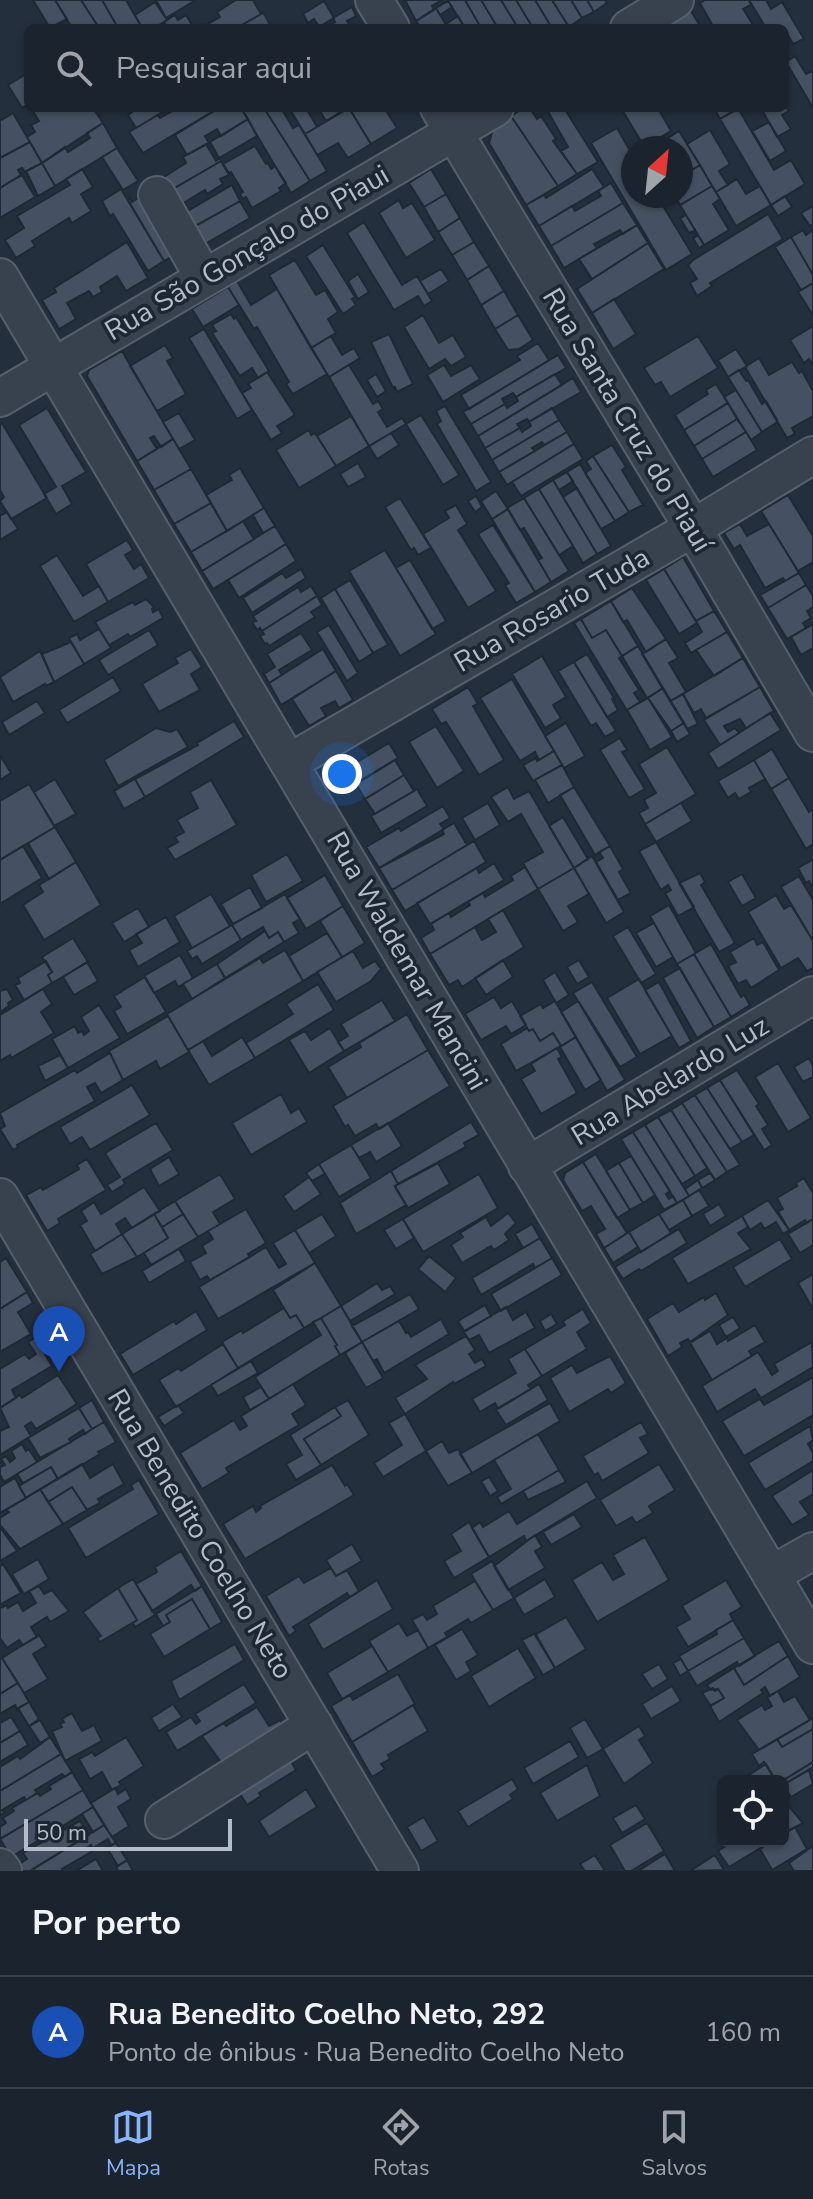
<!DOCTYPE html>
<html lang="pt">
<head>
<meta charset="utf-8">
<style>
	body { margin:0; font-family:"Nunito Sans",sans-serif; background:#242b36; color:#f1f3f6 }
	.controls { position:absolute; right:24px; bottom:24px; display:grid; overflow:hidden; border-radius:12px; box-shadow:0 2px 6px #0004 }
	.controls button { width:72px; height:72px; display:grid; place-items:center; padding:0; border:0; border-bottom:2px solid #39404a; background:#1b232e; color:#f1f3f6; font:40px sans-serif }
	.compass { position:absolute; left:621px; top:136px; width:72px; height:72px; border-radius:50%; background:#1b232e; box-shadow:0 2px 6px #0004; rotate:27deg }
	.scale { position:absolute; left:24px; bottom:20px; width:208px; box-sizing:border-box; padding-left:8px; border:4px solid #b4bcc9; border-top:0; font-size:22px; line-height:28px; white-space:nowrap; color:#b4bcc9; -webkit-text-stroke:6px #1d2633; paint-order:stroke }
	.you { position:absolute; left:342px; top:774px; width:28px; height:28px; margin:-20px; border:6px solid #fff; border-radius:50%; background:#1a73e8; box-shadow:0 0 0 12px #1a73e833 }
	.badge { display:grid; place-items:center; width:52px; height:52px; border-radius:50%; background:#8ab4f8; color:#fff; font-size:26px; font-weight:700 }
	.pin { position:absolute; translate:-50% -66px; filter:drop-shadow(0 2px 4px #0008) }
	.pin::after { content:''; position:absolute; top:42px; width:28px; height:24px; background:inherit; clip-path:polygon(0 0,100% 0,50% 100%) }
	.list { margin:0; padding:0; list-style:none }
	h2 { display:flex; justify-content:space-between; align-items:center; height:104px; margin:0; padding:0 32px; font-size:34px }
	h2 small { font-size:26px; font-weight:400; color:#a0a4aa }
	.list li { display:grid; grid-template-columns:52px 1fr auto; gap:24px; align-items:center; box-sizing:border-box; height:112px; padding:0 32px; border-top:2px solid #39404a }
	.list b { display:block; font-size:30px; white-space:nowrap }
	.list p { margin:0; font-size:26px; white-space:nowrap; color:#a0a4aa }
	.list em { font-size:26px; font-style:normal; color:#a0a4aa }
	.icon { flex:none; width:44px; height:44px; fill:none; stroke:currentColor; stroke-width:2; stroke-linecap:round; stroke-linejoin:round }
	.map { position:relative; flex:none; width:813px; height:1871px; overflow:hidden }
	.search { position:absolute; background:#1b232e; box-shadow:0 2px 6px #0004; left:24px; right:24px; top:24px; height:88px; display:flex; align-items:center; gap:20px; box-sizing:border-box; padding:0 28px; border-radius:12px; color:#a0a4aa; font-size:30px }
	.sheet { height:216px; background:#1b232e }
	nav { display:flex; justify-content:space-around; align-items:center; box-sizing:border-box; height:112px; border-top:2px solid #39404a; background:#1b232e; font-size:22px; color:#a0a4aa }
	nav a { display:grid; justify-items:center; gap:4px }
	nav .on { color:#8ab4f8 }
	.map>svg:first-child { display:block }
</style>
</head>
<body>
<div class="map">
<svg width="813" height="1871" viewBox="0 0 813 1871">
	<rect width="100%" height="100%" fill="#242f3e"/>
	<path fill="#455162" stroke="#1f2835" stroke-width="2" d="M33 0H55L67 19 50 28Z
		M55 0H81L99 28H72Z
		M81 0H102L118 28H99Z
		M102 0H126L142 28H118Z
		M156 0H196L166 18Z
		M236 0H253L261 14 237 28H201L220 17 217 12Z
		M405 0H442L432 6 434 10 416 21Z
		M450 0H465L481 28H465L448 1Z
		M465 0H481L498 28H481Z
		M481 0H501L518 28H498Z
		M501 0H516L533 28H518Z
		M516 0H535L552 28H533Z
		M535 0H552L569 27 552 28Z
		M552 0H571L582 18 569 27Z
		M571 0H587L594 12 582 18Z
		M587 0H605L607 3 594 12Z
		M705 0H749L751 5 743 9 755 28H714L700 3Z
		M749 0H766L771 9 782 2 804 39 793 44 789 37 785 39V28H766Z
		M324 1 334 18 319 27 314 19 308 23 303 14Z
		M448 1 452 7 440 15 436 8Z
		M155 2 167 20 154 28H142L135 15Z
		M352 7 356 16 347 21 351 28H326L335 22 333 18Z
		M436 8 448 28H421L416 21Z
		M690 9 700 26 666 28 664 25Z
		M263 12 272 28H237L261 14Z
		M175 15 178 20 186 15 194 28H168L164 22Z
		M458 16 465 28H448L446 24Z
		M795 56 806 74 812 71 813 73V108L786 62Z
		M28 73V104L22 108 8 85Z
		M785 105 789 111 782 115 791 129 777 137 761 108H785Z
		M31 108H93L103 123 42 163 27 137 35 132 31 125 39 121Z
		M138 108H169L136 128 128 115Z
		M178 108H214L215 110 143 153 129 132 158 115 160 118Z
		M219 108H241L248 119 221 136 217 129 205 136 209 143 187 155 175 135Z
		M241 108H264L310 181 291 193Z
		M264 108H281L293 128 299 125 327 171 310 181Z
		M289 108H306L317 127 305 134Z
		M318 108H347L326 121Z
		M349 108 371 144 348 158 338 143 317 155 305 134Z
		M349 108H393L387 112 397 128 371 144Z
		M524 108H530L537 119 541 116 556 139 553 141 577 174 558 186 511 116Z
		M546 108H564L598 162 577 174 561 151 568 147Z
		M621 108H658L671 131 659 138 661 141 651 148H645Z
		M714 108H739L720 119Z
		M738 108 774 170 791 160 805 184 771 205 720 119Z
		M13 113 30 142 0 158V121Z
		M511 116 558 186 526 205 489 143 494 126Z
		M248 119 257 136 219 158 210 142Z
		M769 122 786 151 770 161 752 131Z
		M103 123 117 148 55 186 42 163 65 147 68 152 90 138 87 133Z
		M617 128 633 156V196H657L692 254 666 270 591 143Z
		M710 130 730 164 719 171 728 185 716 192 687 144Z
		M679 131 700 165 687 173 681 164V148H661L659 144Z
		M30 142 42 163 25 172 22 168 18 170 21 175 0 188V158Z
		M206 144 216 161 219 158 221 161 171 190 164 177 186 163 183 157Z
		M255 146 266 164 268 163 271 169 275 166 286 183 279 188 281 191 252 208 246 197 243 199 240 194 243 192 231 172 229 173 223 164Z
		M117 148 138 181 123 190 102 157Z
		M221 161 229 175 220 179 223 184 207 194 205 190 180 205 171 190Z
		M42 163 55 186 38 196 26 171Z
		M700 165 712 186 680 205 675 196H681V176Z
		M82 169 93 187 81 194 91 211 72 223 69 218 32 241 35 246 16 258 5 240 24 228 17 216 70 185 66 179Z
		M431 169 446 194 424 207 409 183Z
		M592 169 604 187 539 226 526 205 544 195 546 198Z
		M22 175 35 197 0 218V188Z
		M737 179 746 194 760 186 771 205 736 226 716 192Z
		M611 183 623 203 551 246 539 226 572 206 575 211 601 196 598 191Z
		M232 185 240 201 194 227 186 212Z
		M712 186 720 199 713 204 729 230 704 245 680 205Z
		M121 189 164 261 148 271 113 214 110 216 102 201Z
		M446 194 460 218 438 232 424 207Z
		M143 195 178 253 164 261 128 200 130 198 132 202Z
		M785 196 792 207 778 216 771 205Z
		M399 200 403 208 412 203 435 240 406 258 379 213Z
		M240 201 250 218 198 248 188 230Z
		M623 203 637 225 623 234 620 230 594 244 597 248 564 268 551 246Z
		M813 206V224L810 226 801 213Z
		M768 214 783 239 710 283 712 286 697 296 690 283 697 279 688 265 693 260Z
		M686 215 704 245 699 248 693 238 697 236 694 231 689 233 680 218Z
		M460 218 474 242 452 255 438 232Z
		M364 222 402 285 417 276 432 301 424 306 418 296 394 310 347 233Z
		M637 225 648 243 592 279 579 259Z
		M803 230 806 235 813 230V275L791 237Z
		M791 237 813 275V283L801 290 775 247Z
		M127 242 148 278 126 291 117 276 100 287 102 292 93 297 89 291 67 303 76 319 59 329 42 300 56 292 54 288Z
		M474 242 489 266 467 280 452 255Z
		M648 243 664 269 592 313 577 289Z
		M323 245 355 297 352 299 356 305 343 314 306 256Z
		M295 260 316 295 325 290 338 312 328 319 336 333 311 348 269 275Z
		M489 266 504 291 481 305 467 280Z
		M441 269 449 281 428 294 420 281Z
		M358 274 369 292 358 299 348 281Z
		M237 281 251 305 277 289 327 374 293 394 286 384 289 382 257 327 254 329 228 287Z
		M813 283V315L798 292Z
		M228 287 239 305 203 327 192 309Z
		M504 291 518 315 495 329 481 305Z
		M614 299 636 334 613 349 592 313Z
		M231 314 234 319 236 317 269 371 258 378 252 368 240 376 212 333 216 331 212 325Z
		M423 315 439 343 453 335 466 357 451 366 445 359 429 369 404 327Z
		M518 315 533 340 519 349 508 350 495 329Z
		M813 326V365L809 359 804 363 790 340Z
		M204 329 252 410 237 419 189 338Z
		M389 334 413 384 397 392 395 387 393 388 371 342Z
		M331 336 342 355 354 348 360 358 329 377 311 348Z
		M698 336 718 368 670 397 661 382 655 385 644 368Z
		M538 343 549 360 469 409 461 395 520 360 517 356Z
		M165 345 173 358 167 361 186 394 157 411 130 366Z
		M736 349 747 366 728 377 718 360Z
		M122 351 173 439 161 447 154 436 150 438 157 449 137 461 87 376 89 370Z
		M558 355 566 368 516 397 513 393 502 399 505 404 471 424 463 412Z
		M759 358 769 375 792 362 799 373 802 371 813 391V416L792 428 795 434 787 438 745 367Z
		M349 365 373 404 378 401 383 409 378 412 387 427 402 418 406 424 369 446 329 377Z
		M444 365 451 376 471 365 480 379 443 402 427 375Z
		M739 370 746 381 748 380 762 404 766 401 777 420 776 423 762 432 728 377Z
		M267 372 295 415 277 426 282 433 271 440 242 393 251 388 248 384Z
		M376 374 386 391 377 397 367 380Z
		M555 374 562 385 478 436 471 424 505 404 507 408 518 401 516 397Z
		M573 378 581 392 529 422 527 419 517 424 520 428 485 448 478 436Z
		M716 384 728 403 684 430 675 415 708 394 706 390Z
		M736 390 762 432 751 440 724 397Z
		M728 403 737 419 694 446 684 430Z
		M445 406 491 482 476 491 437 424 441 421 436 411Z
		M47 408 86 472 62 486 72 504 56 514 44 494 56 487 19 425Z
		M552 408 559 420 492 460 485 448 520 428 522 432 531 426 529 422Z
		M179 413 195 440 179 449 163 422Z
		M421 415 459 475 443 485 406 424Z
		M351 416 369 446 336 466 317 436Z
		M737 419 746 432 702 459 694 446Z
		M559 420 567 432 544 445 542 442 532 448 535 451 499 472 492 460Z
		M2 423 47 498 11 519 0 501 4 497 0 490V424Z
		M309 430 311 435 315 433 336 466 299 488 276 450Z
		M567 432 574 444 507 485 499 472Z
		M746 432 757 450 713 477 702 459Z
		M391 433 399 445 377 459 369 446Z
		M173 439 191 469 154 490 137 461Z
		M574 444 583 459 521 496 512 482Z
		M612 445 626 467 622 470 643 505 629 512 593 456Z
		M593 456 629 512 615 521 585 473 591 469 586 461Z
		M358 463 366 477 348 487 340 474Z
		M580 464 615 521 601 529 567 472Z
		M240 468 264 508 227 531 206 495 232 480 229 475Z
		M191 469 211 503 174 524 154 490Z
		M567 472 573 481 559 490 553 480Z
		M553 480 597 554 583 563 539 489Z
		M577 488 611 546 597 554 563 497Z
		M539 489 573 546 559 555 524 498Z
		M496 491 508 509 492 519 481 501Z
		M788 495 813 536V562L798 571 761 511Z
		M476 496 482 507 475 512 468 501Z
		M400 498 431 548 418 555 414 548 411 550 385 507Z
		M524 498 569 571 551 582 538 560 542 558 540 555 524 528 520 530 507 508Z
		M211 503 227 531 191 552 174 524Z
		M456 505 467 524 458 530 496 591 468 608 423 534 449 518 445 511Z
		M264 508 275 526 263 533 253 515Z
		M508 509 551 582 535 592 492 519Z
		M7 512 18 529 0 540V516Z
		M243 521 254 539 202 571 191 552Z
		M740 524 747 536 769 524 799 573 785 581 783 578 765 588 740 545 734 549 724 533Z
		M493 525 535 592 516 603 505 585 509 583 478 534Z
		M275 526 286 544 213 589 202 571Z
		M127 540 133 550 125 555 134 569 141 564 149 578 108 602 86 564Z
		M286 544 296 561 239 598 228 580Z
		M385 550 436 634 400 656 349 571Z
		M57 555 83 596 99 586 108 602 74 622 40 566Z
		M683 557 714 611 696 621 664 569Z
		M410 560 446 621 432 629 396 568Z
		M301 569 306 578 252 613 243 598 282 573 286 578Z
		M664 569 697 623 679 634 646 580Z
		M799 573 806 585 768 608 760 595Z
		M350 580 388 645 373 653 335 589Z
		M806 585 813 596V607L807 611 811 618 803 623 806 628 787 639 768 608Z
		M311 586 317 596 262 631 260 628 257 630 252 622 256 621 253 616 298 587 301 592Z
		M632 588 666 639 646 652 627 620 623 622 611 601Z
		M335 589 373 653 359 662 321 598Z
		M317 596 322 605 311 612 315 617 269 646 267 643 265 644 260 636 264 634 262 631Z
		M146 599 154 607 152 609 153 612 159 609 163 618 130 637 128 634 109 645 95 622 121 608 133 602 135 605Z
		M611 601 638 646 622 656 606 630 592 638 581 619Z
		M714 611 727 632 691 653 685 643 702 632 696 621Z
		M581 619 592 638 606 630 622 656 619 658 639 690 634 693 640 702 627 710 638 729 574 623Z
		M813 624V648L801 655 791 637Z
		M329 625 358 673 347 681 317 632Z
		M99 629 111 648 84 664 69 638 77 634 80 640Z
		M149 630 158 645 108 675 99 660Z
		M727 632 743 658 714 676 696 650Z
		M301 633 312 650 279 670 282 675 269 683 264 674 275 667 267 654Z
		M666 639 678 658 669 663 686 692 670 701 642 654Z
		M71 642 84 664 54 682 42 654Z
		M638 646 663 688 647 698 622 656Z
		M191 649 202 667 191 674 200 690 159 712 142 684 178 663 175 658Z
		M323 649 336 671 281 705 269 683Z
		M40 651 54 682 46 686 45 684 13 702 0 677Z
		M587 654 614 698 612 699 618 710 607 717 574 662Z
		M542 656 566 697 553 705 561 718 545 728 512 674Z
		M743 658 760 687 706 718 701 709 694 713 683 694Z
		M574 662 616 731 605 737 596 723 591 726 558 671Z
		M336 671 353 700 339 708 335 701 321 708 326 716 309 726 292 699Z
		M113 677 121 691 67 723 59 710Z
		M512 679 554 751 539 760 535 752 520 761 480 698Z
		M468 687 478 704 473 706 504 760 479 775 446 722 441 724 432 709Z
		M760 687 774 711 746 728 740 719 724 726 728 732 735 728 739 733 720 745 704 720Z
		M663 688 684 723 671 731 648 698Z
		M683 694 698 724 687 729 670 701Z
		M648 698 672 737 650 750 627 710Z
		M37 701 45 713 9 735 2 722Z
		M770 713 781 730 718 769 708 753Z
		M234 721 244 737 145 797 135 779 198 745 197 743Z
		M566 723 585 756 564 768 545 736Z
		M684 723 690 734 677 742 671 731Z
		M436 726 464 771 437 788 409 742Z
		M156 728 170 732 177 729 188 747 118 786 104 760Z
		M620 738 627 750 622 752 645 789 629 798 600 750Z
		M389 743 398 758 353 785 344 770Z
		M667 747 696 794 645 824 639 813 648 808 644 800 656 793 639 764Z
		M772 749 789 778 771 789 754 760Z
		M554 751 562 765 533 781 523 765 536 758 537 761Z
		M0 755 11 773 0 780Z
		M395 760 404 775 365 799 356 784Z
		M754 760 765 779 749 788 751 792 739 799 735 793 728 798 718 781Z
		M562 765 574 787 548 803 535 780Z
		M404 775 414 791 375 814 365 799Z
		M789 778 809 812 813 809V844L806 849 771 789Z
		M55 779 76 814 54 826 34 792Z
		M135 779 145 797 124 809 114 791Z
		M211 780 237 825 175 860 167 848 178 842 175 837 184 832 177 820 198 808 190 792Z
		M29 784 55 827 0 860V801Z
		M508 787 514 799 529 791 574 868 538 889 523 863 543 852 521 814 508 822 491 797Z
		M574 787 610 846 595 855 560 795Z
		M417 789 427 806 381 833 371 816Z
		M488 803 500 825 475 840 462 818Z
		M681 803 692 821 656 842 645 824Z
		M443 806 450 818 440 824 444 829 379 868 366 847 399 828 401 831Z
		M563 817 588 859 574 868 549 826Z
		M454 823 467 845 392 890 379 868 444 834 442 830Z
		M55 827 76 862 49 879 28 843Z
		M474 841 486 862 405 911 392 890Z
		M656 842 694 907 678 916 665 893 671 890 668 885 661 890 639 851Z
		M23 846 42 878 0 904V860Z
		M610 846 623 869 619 872 631 893 618 900 596 862 603 858 599 852Z
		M287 854 303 881 266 902 251 875Z
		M592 856 624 912 606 923 574 868Z
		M812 860 813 861V888L809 881 806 883 798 868Z
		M76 862 101 905 44 940 23 905 43 892 39 885Z
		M494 863 504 880 430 924 417 903 477 868 479 873Z
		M525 867 538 889 430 954 421 938 434 930 431 924 449 913 451 917 470 905 468 902 483 893 485 897 513 880 511 876Z
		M574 868 589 894 568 906 578 922 563 931 538 889Z
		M700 873 705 882 701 885 735 943 719 952 679 883Z
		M742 874 756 898 742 906 728 882Z
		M325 875 343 906 306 929 287 898Z
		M799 876 813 900V941L781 887Z
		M250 887 262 908 233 924 221 904Z
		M211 894 230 926 192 948 174 916Z
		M285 894 300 919 293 923 299 933 284 942 278 932 269 938 263 927 241 940 232 925Z
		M776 895 784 909 791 905 813 941V968L807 971 798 958 781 968 748 912Z
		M669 905 696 953 677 964 650 916Z
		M343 906 365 943 342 957 320 921Z
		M138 908 149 927 124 942 112 923Z
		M503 910 524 947 462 987 458 980 449 985 430 954 475 927 482 940 496 932 488 919Z
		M166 917 180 942 138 967 129 950 142 943 136 934Z
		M654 923 673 957 656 967 636 933Z
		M232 925 241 940 202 964 197 956 192 959 187 951Z
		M628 927 656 974 641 983 613 936Z
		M265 931 269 938 278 932 284 942 225 978 217 964Z
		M327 933 342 957 303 981 289 956Z
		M73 938 88 962 52 983 48 975 52 972 42 957Z
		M754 938 757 945 763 942 779 970 751 988 746 980 738 984 728 966 736 962 730 952Z
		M711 944 741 997 744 995 750 1005 731 1017 694 954Z
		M285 950 303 981 188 1050 167 1014 260 958 263 963Z
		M353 951 363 968 375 961 381 969 371 981 336 1002 317 972Z
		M694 954 731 1017 714 1027 677 964Z
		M180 955 193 978 178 987 175 981 154 993 144 976Z
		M503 960 513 977 486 995 475 978Z
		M579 960 589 977 577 984 567 967Z
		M46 961 52 972 48 975 52 983 24 1000 15 985 20 983 18 978Z
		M87 962 98 981 74 995 63 977Z
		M217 964 225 978 192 999 183 984Z
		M680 968 714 1027 697 1038 663 978Z
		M555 972 569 995 556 1003 543 980Z
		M145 977 166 1012 127 1034 114 1011 121 1007 114 996Z
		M639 979 672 1036 640 1054 607 998Z
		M592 982 637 1057 620 1067 573 993Z
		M659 982 691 1041 679 1048 645 990Z
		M318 984 334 1010 255 1058 246 1043 293 1014 286 1004Z
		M7 989 13 1000 8 1003 9 1006 0 1012V991Z
		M43 989 52 1004 41 1012 54 1033 11 1058 10 1055 0 1061V1015Z
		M494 997 501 1008 512 1001 526 1025 511 1034 506 1026 481 1040 465 1014Z
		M382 1000 395 1021 344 1051 338 1042 348 1036 341 1024Z
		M555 1001 576 1037 561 1046 553 1033 540 1041 533 1029 529 1031 520 1016 541 1004 543 1008Z
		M578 1001 625 1080 607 1091 561 1012Z
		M99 1005 120 1038 68 1068 52 1039 75 1026 78 1033 82 1031 84 1035 89 1031 81 1017Z
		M407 1014 428 1050 347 1098 328 1067 361 1047 359 1043Z
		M168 1016 189 1052 160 1069 156 1061 123 1080 109 1051Z
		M330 1028 344 1051 309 1073 289 1040 305 1031 311 1040Z
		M527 1028 529 1031 533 1029 540 1041 553 1033 561 1046 516 1071 501 1044Z
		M242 1037 255 1058 209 1085 188 1050 203 1041 212 1056Z
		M576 1037 601 1080 585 1090 560 1047Z
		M557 1048 562 1057 558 1059 577 1093 541 1114 521 1079 535 1071 531 1064Z
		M428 1050 450 1086 379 1129 376 1124 355 1136 348 1125 345 1127 333 1106Z
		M110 1053 123 1080 101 1093 95 1083 87 1087 95 1101 17 1145 18 1147 13 1150 0 1129 5 1126 0 1113 75 1070 77 1073Z
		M60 1055 68 1068 45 1081 38 1066Z
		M809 1058 813 1066V1077L803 1082 794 1067Z
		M778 1063 811 1118 788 1132 755 1077Z
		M737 1070 759 1104 756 1106 768 1125 762 1129 772 1145 764 1150 720 1080Z
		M720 1080 754 1135 742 1142 707 1088Z
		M132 1085 150 1115 90 1150 82 1137 70 1144 60 1127Z
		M707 1088 742 1142 730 1149 695 1095Z
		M281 1094 291 1113 299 1108 307 1122 251 1155 232 1123Z
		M695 1095 740 1165 727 1172 682 1103Z
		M682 1103 727 1172 715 1180 671 1110Z
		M671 1110 707 1168 695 1176 658 1117Z
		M658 1117 695 1176 682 1184 645 1125Z
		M471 1122 479 1135 464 1143 466 1147 398 1184 391 1171Z
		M156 1123 173 1150 123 1180 125 1184 112 1192 107 1185 120 1177 105 1153Z
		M388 1123 402 1146 376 1162 370 1152 359 1158 351 1145Z
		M645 1125 689 1196 677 1203 633 1132Z
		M633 1132 670 1191 666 1194 669 1199 673 1196 677 1203 664 1210 621 1139Z
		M351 1145 371 1178 339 1197 319 1164Z
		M596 1154 630 1210 617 1218 583 1162Z
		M631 1156 655 1195 643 1203 619 1163Z
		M169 1157 179 1174 159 1186 150 1169Z
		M87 1159 106 1190 58 1219 60 1223 47 1231 26 1195 41 1187 43 1190 79 1169 77 1165Z
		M583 1162 627 1233 604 1248 596 1234 605 1229 591 1206 582 1211 563 1180 565 1173Z
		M438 1163 450 1184 408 1208 395 1186Z
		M619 1163 643 1203 630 1210 606 1171Z
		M319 1164 325 1174 312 1181 306 1173Z
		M391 1171 398 1184 395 1187 406 1205 356 1234 340 1203Z
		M710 1173 715 1180 702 1188 698 1180Z
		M220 1174 235 1199 213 1212 220 1224 198 1237 175 1201Z
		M479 1174 498 1208 423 1252 403 1219Z
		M309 1177 321 1194 294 1212 283 1196Z
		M804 1178 813 1193V1219L807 1223 805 1220 789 1230 778 1211 783 1209 777 1198 797 1186 796 1183Z
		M698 1180 702 1188 689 1196 685 1189Z
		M144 1187 160 1211 132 1228 125 1218 116 1224 122 1234 95 1251 80 1225 87 1221 81 1211 94 1202 101 1214Z
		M699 1190 709 1206 692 1216 683 1200Z
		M683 1200 692 1216 669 1230 659 1214Z
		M768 1200 789 1230 783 1234 776 1222 764 1229 761 1223 750 1230 742 1216Z
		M175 1201 183 1214 162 1227 154 1214Z
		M719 1204 726 1216 710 1226 703 1214Z
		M246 1209 266 1243 248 1254 250 1257 210 1280 207 1276 200 1280 190 1262 206 1253 202 1246 213 1239 208 1231Z
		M508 1213 516 1223 505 1234 509 1240 494 1250 491 1246 462 1263 451 1245 463 1237 460 1233 486 1217 491 1226Z
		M154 1214 168 1238 137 1257 122 1234Z
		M183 1214 198 1237 151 1265 144 1253 168 1238 162 1227Z
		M322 1214 336 1236 309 1253 295 1230Z
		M659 1214 671 1233 641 1252 629 1232Z
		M742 1216 748 1227 738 1233 751 1249 688 1284 672 1258Z
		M403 1219 414 1238 396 1249 384 1230Z
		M813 1219V1245L800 1253 788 1234Z
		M532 1224 540 1238 523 1248 515 1234Z
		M679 1229 687 1243 641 1271 639 1269 623 1279 615 1267Z
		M295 1230 315 1263 218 1319 199 1287 266 1247 279 1268 286 1264 273 1243Z
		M629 1232 638 1247 613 1263 604 1248Z
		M122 1234 137 1257 102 1274 90 1254Z
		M540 1238 552 1258 535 1268 533 1264 481 1295 472 1278Z
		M780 1239 792 1259 745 1287 733 1267Z
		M179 1249 186 1261 149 1283 142 1271Z
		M429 1256 456 1278 445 1292 418 1269Z
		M6 1258 27 1292 0 1309V1262Z
		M552 1258 562 1275 501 1311 491 1294Z
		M315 1263 341 1306 304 1328 296 1315 290 1318 273 1290Z
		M813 1274V1309L798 1283Z
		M377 1283 382 1290 390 1286 395 1294 350 1321 341 1306Z
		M27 1292 33 1303 18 1312 31 1334 0 1352V1309Z
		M716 1293 728 1315 690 1342 688 1339 680 1343 682 1347 668 1356 647 1319 673 1303 679 1312 704 1297 705 1300Z
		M410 1294 419 1309 362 1342 352 1326Z
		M485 1305 491 1316 464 1331 458 1321Z
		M341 1306 362 1342 340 1355 335 1346 337 1345 321 1318Z
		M506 1307 513 1320 526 1312 535 1328 489 1353 479 1335 469 1340 464 1332Z
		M284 1308 290 1318 296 1315 304 1328 238 1368 222 1342 242 1330 243 1333Z
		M583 1309 591 1323 577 1332 587 1349 542 1376 525 1349 565 1325 563 1321Z
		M196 1311 207 1330 133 1375 120 1354 174 1321 176 1324Z
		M551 1314 557 1324 545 1331 540 1321Z
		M733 1317 740 1328 726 1337 719 1325Z
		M321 1318 337 1345 335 1346 340 1355 269 1399 255 1377 321 1335 313 1322Z
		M441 1319 449 1334 384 1373 377 1359 373 1361 362 1342 399 1321 406 1333 408 1332 411 1337Z
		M755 1325 765 1342 749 1351 752 1356 712 1380 690 1343 710 1331 717 1344 727 1338 728 1341Z
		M49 1330 56 1341 42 1349 52 1366 12 1390 16 1398 0 1408V1369L25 1354 29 1359 36 1354 28 1342Z
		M466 1336 475 1350 469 1354 475 1363 482 1359 486 1366 454 1384 453 1382 405 1414 395 1398 427 1379 415 1365Z
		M362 1342 383 1378 366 1388 345 1353Z
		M812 1342 813 1367 761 1398 755 1389 717 1412 702 1386 758 1352 772 1375 778 1371 774 1364Z
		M223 1344 238 1368 176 1407 159 1380 179 1368 181 1371Z
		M525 1349 542 1376 528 1385 531 1389 498 1408 495 1403 480 1412 472 1399 516 1373 508 1359Z
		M610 1356 626 1383 611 1393 608 1389 569 1412 550 1378 572 1365 577 1373Z
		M251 1361 258 1373 218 1396 211 1385Z
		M58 1375 77 1404 36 1429 31 1422 25 1426 31 1436 0 1455V1431L9 1427 0 1408 20 1395 22 1398Z
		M813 1377V1415L744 1456 722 1421 760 1399 764 1405Z
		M293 1384 306 1405 292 1414 299 1425 226 1468 229 1473 202 1489 180 1453 234 1420 240 1430 247 1426 241 1416Z
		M539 1384 548 1400 506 1425 496 1410Z
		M261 1387 269 1399 250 1410 243 1397Z
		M92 1400 104 1422 92 1429 79 1408Z
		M348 1400 369 1435 321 1465 304 1439 341 1416 335 1407Z
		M550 1403 560 1421 472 1473 460 1454Z
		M178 1405 184 1413 164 1426 158 1417Z
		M335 1407 341 1416 304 1439 321 1465 296 1480 286 1464 302 1455 290 1435Z
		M79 1408 92 1429 85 1434 83 1430 69 1439 71 1442 40 1458 28 1438Z
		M405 1414 426 1451 383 1477 374 1463 402 1445 389 1423Z
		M104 1422 116 1442 98 1452 100 1454 58 1479 51 1467 23 1483 17 1474Z
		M641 1422 648 1434 640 1438 649 1453 602 1481 598 1473 594 1475 583 1456Z
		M810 1426 813 1440 808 1444 813 1453V1461L765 1490 748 1463Z
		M538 1434 559 1470 501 1504 497 1497 511 1489 494 1460Z
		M442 1441 449 1453 458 1449 472 1473 448 1486 426 1451Z
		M22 1444 26 1451 29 1449 37 1462 4 1482 0 1475V1467L5 1465 1 1459 6 1456 10 1462 15 1458 11 1451Z
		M82 1464 90 1478 113 1464 124 1484 98 1499 100 1503 87 1510 72 1487 48 1502 40 1489Z
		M659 1464 675 1490 649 1506 653 1513 636 1523 632 1517 616 1526 600 1500Z
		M332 1465 345 1486 347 1484 354 1495 245 1559 223 1524 253 1506 256 1512 261 1508 260 1506Z
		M51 1467 58 1479 26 1498 19 1486Z
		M559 1470 566 1482 528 1500 523 1491Z
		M813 1470V1494L800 1502 809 1515 792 1525 772 1496Z
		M489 1477 498 1491 490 1496 481 1481Z
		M15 1478 26 1498 0 1513V1487Z
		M139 1480 159 1514 86 1558 68 1528 133 1489 131 1485Z
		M587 1481 597 1498 526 1541 524 1536 489 1557 472 1528 480 1522 483 1527 509 1511 517 1524Z
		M72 1487 87 1510 63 1524 48 1502Z
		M40 1489 63 1524 20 1549 0 1525V1518L9 1512 6 1510Z
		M574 1514 582 1527 551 1545 543 1532Z
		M469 1522 489 1557 454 1578 444 1561 461 1551 451 1534Z
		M0 1527 17 1551 0 1561Z
		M535 1535 542 1547 535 1551 545 1568 508 1590 494 1566Z
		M645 1537 669 1580 597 1622 572 1580 602 1562 613 1580 624 1574 613 1555Z
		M352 1544 362 1561 336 1576 326 1560Z
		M181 1551 202 1586 195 1591 191 1585 152 1611 136 1584 157 1572 155 1567Z
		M38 1559 49 1579 24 1594 12 1574Z
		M492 1561 514 1598 493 1610 471 1574Z
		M3 1564 21 1593 1 1604 3 1607 0 1608V1566Z
		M331 1568 336 1576 347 1570 359 1591 350 1597 347 1593 293 1627 296 1631 289 1636 266 1596 299 1576 304 1583Z
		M133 1579 155 1615 135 1627 133 1623 137 1620 118 1588Z
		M545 1579 555 1597 524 1615 514 1598Z
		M377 1580 393 1609 323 1650 308 1624Z
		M726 1580 742 1607 730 1614 733 1620 688 1647 676 1627 690 1619 682 1606Z
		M475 1581 493 1610 471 1623 468 1619 445 1633 447 1637 428 1648 412 1620 423 1614 427 1620 437 1614 433 1606Z
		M39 1586 44 1594 52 1590 69 1611 50 1622 47 1617 31 1627 37 1637 23 1645 19 1640 7 1648 0 1638V1608L6 1605 8 1608 18 1602 23 1611 36 1603 29 1591Z
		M202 1586 222 1622 210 1629 192 1599 166 1615 170 1622 163 1626 156 1614Z
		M118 1588 137 1620 100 1642 97 1638 101 1636 83 1612Z
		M192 1599 210 1629 164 1657 150 1634 170 1622 166 1615Z
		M566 1617 586 1649 555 1668 535 1635Z
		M733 1620 744 1638 688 1671 679 1656 717 1634 716 1630Z
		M399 1623 407 1636 418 1630 428 1648 388 1672 369 1641Z
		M462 1629 478 1655 466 1662 471 1671 456 1680 435 1645Z
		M535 1633 555 1668 543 1675 522 1640Z
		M39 1635 46 1646 33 1654 48 1679 24 1693 2 1658Z
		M744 1638 755 1656 739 1666 737 1662 697 1686 688 1671Z
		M779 1641 788 1656 744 1685 734 1668Z
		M235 1644 244 1660 179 1700 171 1681Z
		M372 1646 388 1672 342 1699 327 1673Z
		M518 1648 536 1678 489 1707 471 1676Z
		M788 1656 800 1677 770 1696 765 1687 761 1690 763 1693 719 1722 710 1706 724 1698 718 1689 711 1690 707 1685 734 1668 744 1685Z
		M2 1658 18 1683 0 1694V1659Z
		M681 1659 688 1671 680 1676 673 1663Z
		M659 1664 668 1679 652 1689 642 1674Z
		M398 1674 415 1704 352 1742 331 1706 350 1695 353 1700Z
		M18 1683 29 1702 17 1709 15 1705 0 1714V1694Z
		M244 1684 256 1703 177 1751 166 1732 191 1717 196 1724 200 1721 195 1714Z
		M672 1686 681 1701 651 1719 642 1704Z
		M713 1688 715 1691 718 1689 724 1698 711 1706 702 1693Z
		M778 1691 784 1702 795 1696 810 1720 759 1750 737 1720 762 1705 765 1710 772 1706 767 1697Z
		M29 1702 39 1719 29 1726 18 1708Z
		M173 1704 182 1717 159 1731 151 1718Z
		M413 1705 428 1731 388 1755 390 1759 381 1764 385 1769 372 1777 352 1742Z
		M257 1707 269 1726 280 1720 287 1732 226 1769 202 1736 224 1723 226 1726Z
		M72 1713 82 1731 94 1725 102 1741 65 1761 52 1731 62 1727 60 1724 64 1722 62 1719Z
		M11 1717 20 1731 0 1743V1723Z
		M813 1718V1729L782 1747 777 1739Z
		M585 1719 603 1749 587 1758 570 1728Z
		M40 1720 50 1737 40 1743 29 1726Z
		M639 1726 645 1736 639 1740 653 1763 624 1784 603 1749Z
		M813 1729V1762L782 1781H776L764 1762 759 1766 752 1754 777 1739 782 1747Z
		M20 1731 28 1745 0 1762V1743Z
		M50 1737 61 1754 0 1791V1767L18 1756 20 1759Z
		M126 1737 144 1766 119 1782 121 1785 112 1790 102 1772 90 1779 79 1759 92 1752 95 1756Z
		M570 1741 579 1757 533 1784 524 1768Z
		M61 1754 72 1772 65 1777 62 1774 35 1790 37 1793 26 1800 24 1797 2 1810 4 1813 0 1815V1791Z
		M287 1754 296 1770 259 1793 261 1796 247 1805 232 1781Z
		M813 1762V1767L783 1785 782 1781Z
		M766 1764 776 1781H739Z
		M587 1765 600 1796 557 1821 540 1793Z
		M809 1770 813 1784 791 1797 783 1785Z
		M72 1772 83 1790 0 1839V1827L6 1823 3 1818 14 1811 12 1808 38 1793 40 1796 51 1789 49 1786Z
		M512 1779 518 1789 510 1795 513 1799 468 1827 458 1811Z
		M115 1788 118 1794 126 1789 131 1799 118 1807 129 1826 112 1837 91 1803Z
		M306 1789 317 1807 269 1837 259 1821Z
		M83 1790 93 1807 61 1827 59 1825 47 1832 49 1834 11 1857 0 1839Z
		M786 1803 803 1823 783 1834V1805Z
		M636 1805 645 1819 622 1833 613 1818Z
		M93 1807 104 1825 93 1832 82 1814Z
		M424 1817 438 1841 421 1851 407 1827Z
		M80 1821 89 1835 30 1871H19L16 1866 27 1859 23 1853Z
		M647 1823 664 1851 631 1871H625L610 1845Z
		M104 1825 116 1843 111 1845 108 1839 93 1848 91 1845 88 1847 91 1852 62 1869 63 1871H35L33 1869Z
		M795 1827 807 1849 772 1870 760 1849 772 1841H783V1834Z
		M734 1841H772L729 1867 718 1851Z
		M116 1843 127 1860 118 1866 107 1848Z
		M813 1846V1871H794L789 1863Z
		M665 1854 675 1871H638Z
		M595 1855 605 1871H585L580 1864Z
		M715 1855 724 1870 690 1871Z
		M96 1859 103 1871H76Z
		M127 1860 133 1871H118L116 1867Z"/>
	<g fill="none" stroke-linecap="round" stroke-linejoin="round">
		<defs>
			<path id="minor" d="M374 0 391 28
				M629 28 675 0
				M439 108 693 528 813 733
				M157 195 204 278
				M0 277 813 1645
				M0 398 495 108
				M290 762 693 528 813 455
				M527 1166 813 995
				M0 1197 400 1871
				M771 1575 813 1551
				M164 1820 314 1725
				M0 1867 3 1871"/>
		</defs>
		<use href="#minor" stroke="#565f6c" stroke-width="40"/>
		<use href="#minor" stroke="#38414e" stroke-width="36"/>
	</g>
	<g text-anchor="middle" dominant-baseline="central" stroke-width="7" stroke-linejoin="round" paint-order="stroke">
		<g font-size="28" fill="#b4bcc9" stroke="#1d2633">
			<text transform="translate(247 253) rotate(-30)">Rua São Gonçalo do Piaui</text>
			<text transform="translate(627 420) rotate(59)">Rua Santa Cruz do Piauí</text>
			<text transform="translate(552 610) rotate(-30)">Rua Rosario Tuda</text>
			<text transform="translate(407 961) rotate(60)">Rua Waldemar Mancini</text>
			<text transform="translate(670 1081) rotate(-31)">Rua Abelardo Luz</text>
			<text transform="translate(200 1534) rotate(59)">Rua Benedito Coelho Neto</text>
		</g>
	</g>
</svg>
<div class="controls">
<button><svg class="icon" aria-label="locate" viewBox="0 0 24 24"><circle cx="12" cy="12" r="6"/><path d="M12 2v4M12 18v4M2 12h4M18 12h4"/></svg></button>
</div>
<svg class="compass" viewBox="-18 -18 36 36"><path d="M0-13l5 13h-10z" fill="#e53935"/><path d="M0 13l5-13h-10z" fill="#a0a4aa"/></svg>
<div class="scale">50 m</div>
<div class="you"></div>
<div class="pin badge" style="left:59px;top:1372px;background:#1a4fb4">A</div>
<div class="search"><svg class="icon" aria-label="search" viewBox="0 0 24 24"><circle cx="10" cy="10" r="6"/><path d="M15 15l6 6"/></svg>Pesquisar aqui</div>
</div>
<section class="sheet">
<h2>Por perto<small></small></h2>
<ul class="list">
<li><span class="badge" style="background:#1a4fb4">A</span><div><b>Rua Benedito Coelho Neto, 292</b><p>Ponto de ônibus · Rua Benedito Coelho Neto</p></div><em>160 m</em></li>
</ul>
</section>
<nav>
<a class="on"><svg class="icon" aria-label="map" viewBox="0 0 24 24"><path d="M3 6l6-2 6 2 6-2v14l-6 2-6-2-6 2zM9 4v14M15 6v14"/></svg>Mapa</a>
<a><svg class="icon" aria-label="directions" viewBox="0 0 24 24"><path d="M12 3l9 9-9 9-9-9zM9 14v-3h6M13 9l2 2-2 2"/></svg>Rotas</a>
<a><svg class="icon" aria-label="saved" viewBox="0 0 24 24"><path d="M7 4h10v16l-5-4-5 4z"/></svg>Salvos</a>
</nav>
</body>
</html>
